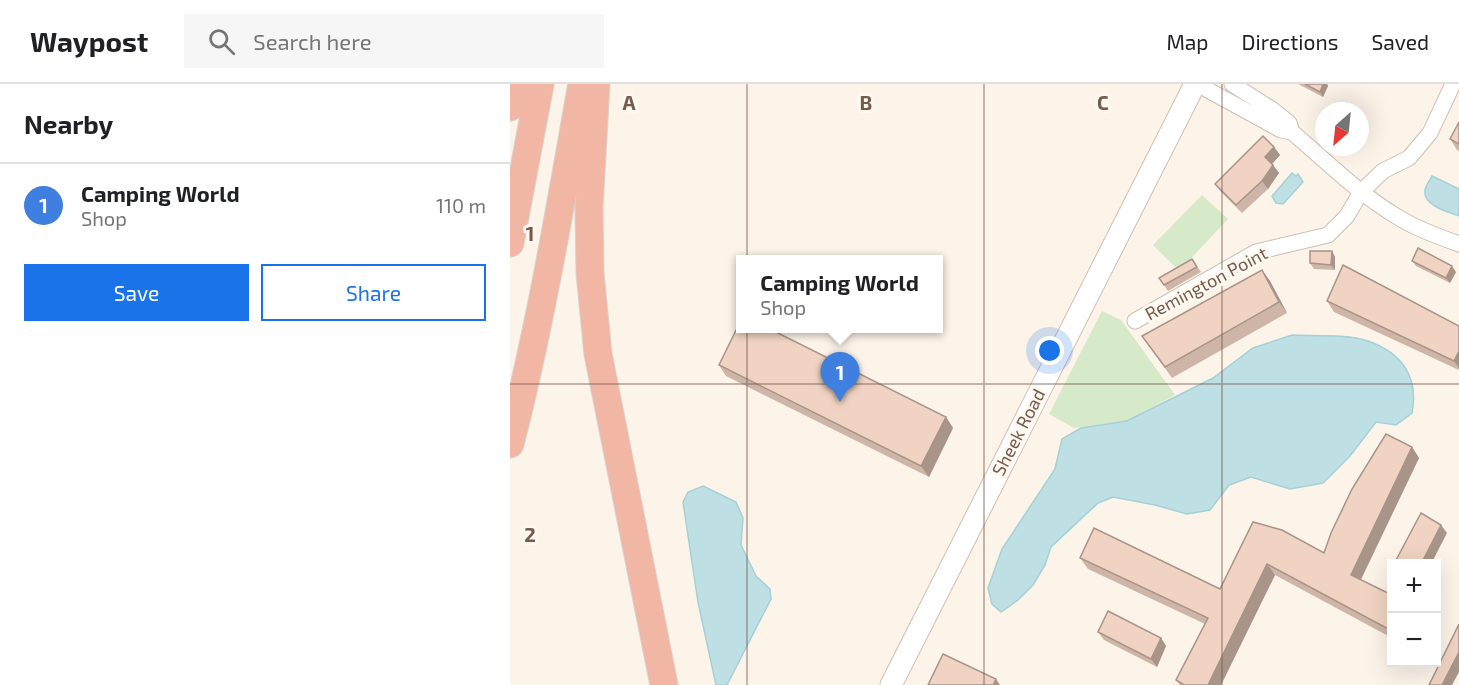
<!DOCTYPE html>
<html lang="en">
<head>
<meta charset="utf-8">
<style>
	body { margin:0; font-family:"Exo 2",sans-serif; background:#f6f6f6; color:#202124 }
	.controls { position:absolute; right:18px; bottom:18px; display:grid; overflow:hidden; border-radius:0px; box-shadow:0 6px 24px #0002 }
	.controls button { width:54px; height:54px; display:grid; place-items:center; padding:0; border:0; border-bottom:2px solid #e0e0e0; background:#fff; color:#202124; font:30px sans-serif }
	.compass { position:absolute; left:805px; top:18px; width:54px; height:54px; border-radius:50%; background:#fff; box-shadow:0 6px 24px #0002; rotate:207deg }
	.you { position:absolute; left:540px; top:267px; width:21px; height:21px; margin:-15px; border:4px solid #fff; border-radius:50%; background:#1a73e8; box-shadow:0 0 0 9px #1a73e833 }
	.badge { display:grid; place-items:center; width:39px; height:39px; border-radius:50%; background:#1a73e8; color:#fff; font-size:20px; font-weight:700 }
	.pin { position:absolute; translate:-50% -50px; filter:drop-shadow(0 2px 3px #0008) }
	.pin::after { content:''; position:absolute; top:32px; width:21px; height:18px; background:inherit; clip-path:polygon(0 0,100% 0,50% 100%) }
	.popup { position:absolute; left:226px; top:171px; width:207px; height:78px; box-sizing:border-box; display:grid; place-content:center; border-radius:0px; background:#fff; filter:drop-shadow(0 2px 4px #0005); font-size:20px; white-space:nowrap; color:#757577 }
	.popup b { font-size:22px; color:#202124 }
	.popup::after { content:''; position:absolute; left:50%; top:100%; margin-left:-12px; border:12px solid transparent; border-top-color:#fff }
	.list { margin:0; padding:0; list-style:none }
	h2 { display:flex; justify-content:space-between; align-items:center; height:78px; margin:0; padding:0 24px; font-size:26px }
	h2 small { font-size:20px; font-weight:400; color:#757577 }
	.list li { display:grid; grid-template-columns:39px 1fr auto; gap:18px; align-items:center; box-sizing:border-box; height:84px; padding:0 24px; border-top:2px solid #e0e0e0 }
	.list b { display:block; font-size:22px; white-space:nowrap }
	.list p { margin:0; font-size:20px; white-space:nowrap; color:#757577 }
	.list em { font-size:20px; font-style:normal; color:#757577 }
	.actions { display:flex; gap:12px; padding:18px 24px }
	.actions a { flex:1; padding:14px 0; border:2px solid #1a73e8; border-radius:0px; text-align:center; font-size:21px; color:#1a73e8 }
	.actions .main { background:#1a73e8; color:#fff }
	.icon { flex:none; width:33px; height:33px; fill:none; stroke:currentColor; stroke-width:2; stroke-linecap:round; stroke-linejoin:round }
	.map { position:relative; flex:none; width:949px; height:601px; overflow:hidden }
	header { display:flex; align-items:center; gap:36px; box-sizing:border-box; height:84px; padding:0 30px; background:#fff; border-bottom:2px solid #e0e0e0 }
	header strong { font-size:28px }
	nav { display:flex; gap:33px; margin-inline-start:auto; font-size:21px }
	.search { width:420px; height:54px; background:#f6f6f6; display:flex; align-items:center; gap:15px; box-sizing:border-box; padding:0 21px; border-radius:0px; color:#757577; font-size:22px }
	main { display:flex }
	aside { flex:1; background:#fff }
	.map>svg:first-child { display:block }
</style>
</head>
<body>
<header>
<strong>Waypost</strong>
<div class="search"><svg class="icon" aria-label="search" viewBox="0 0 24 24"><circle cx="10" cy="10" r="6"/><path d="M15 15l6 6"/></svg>Search here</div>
<nav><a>Map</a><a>Directions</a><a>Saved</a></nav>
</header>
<main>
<aside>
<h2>Nearby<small></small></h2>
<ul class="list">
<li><span class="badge" style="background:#3f7fe0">1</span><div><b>Camping World</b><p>Shop</p></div><em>110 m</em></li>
</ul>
<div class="actions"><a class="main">Save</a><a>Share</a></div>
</aside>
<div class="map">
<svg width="949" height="601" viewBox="0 0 949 601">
	<rect width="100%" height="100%" fill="#fcf4e9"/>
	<path fill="#d6e9c8" d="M692 111 718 135 669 187 643 161Z
		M592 227 611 236 665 311 617 337 564 344 539 330Z"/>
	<path fill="#bee0e5" stroke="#a5d0d6" stroke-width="1.5" d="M782 89 786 92 788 90 793 98 773 120 766 119 762 112Z
		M922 92 949 105V132C938 128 912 121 915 106 916 101 920 96 922 92Z
		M782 251C803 252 838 250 858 257 892 269 909 293 902 329L886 341 866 338 840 372 813 399 780 405 741 393 719 401 700 426 677 430 645 421 603 413 588 419 541 463 535 481 523 501 508 516 491 528 482 520 478 504 492 465 545 385 552 355 571 344 617 337 703 294 743 264Z
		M193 402 226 418 233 434 231 461 246 492 260 505 261 515 217 601H206L188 518 173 418 178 408Z"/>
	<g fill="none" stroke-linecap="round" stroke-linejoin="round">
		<defs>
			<path id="street" d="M687 0 771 46 782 48C816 77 848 109 886 132 905 144 927 152 949 160
				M722 0 760 24 779 39 782 48
				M625 237 746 168 818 151 837 132 851 108 873 87 899 74 920 49 943 0"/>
			<path id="secondary" d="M381 601 685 0"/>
			<path id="highway" d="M86 0 79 124 80 189 88 270 154 601
				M0 23 6 0
				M0 159 30 0
				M0 360C30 243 50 124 71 5"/>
		</defs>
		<use href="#street" stroke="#cfbeb2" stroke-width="17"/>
		<use href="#secondary" stroke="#d2beb0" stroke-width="23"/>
		<use href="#highway" stroke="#d8d1cd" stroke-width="29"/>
		<use href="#street" stroke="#fff" stroke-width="15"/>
		<use href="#secondary" stroke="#fff" stroke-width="21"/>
		<use href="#highway" stroke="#f2b6a4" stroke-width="27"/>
	</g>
	<path fill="#ceb5a7" d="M788 0H817L818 2 813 13Z
		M949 38V67L947 66 940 55Z
		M764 63 770 71 762 80 769 89 758 105 732 129 711 108 705 100Z
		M822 167 825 173V186L804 185 800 179Z
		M682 175 691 188 658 207 649 194Z
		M902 177 946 188 940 199 906 182Z
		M752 186 760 197 777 229 662 294 632 252Z
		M817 217 949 242V286L824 228Z
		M209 281 436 333 443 344 419 393 216 292Z
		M902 363 909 374 851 496 882 511V554L765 491 711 601H670L666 596 695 540 578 485 570 474 710 505 743 438 814 469Z
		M588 548 651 554 656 562 647 583 594 556Z"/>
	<path fill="#a89488" d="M813 0H817L818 2 813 13 810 8Z
		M764 63 770 71 761 81 755 73Z
		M763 81 769 89 758 105 752 97Z
		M822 167 825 173V186L821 181Z
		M942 182 946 188 940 199 936 194Z
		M752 186 760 197 777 229 769 218Z
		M949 267V284L944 277Z
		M436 333 443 344 419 393 411 382Z
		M902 363 909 374 848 501 841 491Z
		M931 441 937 449 921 480H911Z
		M757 480 765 491 711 601H698Z
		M651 554 656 562 647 583 641 575Z
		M949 568V588L942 601H932Z
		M486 595 490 601H483Z"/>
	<path fill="#f0d3c2" stroke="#a89488" stroke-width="1.5" d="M795 0H813L810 8Z
		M949 38V60L940 55Z
		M753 52 764 63 755 73 763 81 752 97 726 121 705 100Z
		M908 164 942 182 936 194 902 177Z
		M800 167H822L821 181 800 179Z
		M682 175 687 183 654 201 649 194Z
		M833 181 949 242V267L944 277 817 217Z
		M752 186 769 218 655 283 632 252Z
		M231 236V244H258L436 333 411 382 209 281Z
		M876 350 902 363 841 491 882 511V547L757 480 698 601H674L666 596 698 534 570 474 584 444 710 505 743 438 772 446 814 469 821 449 842 405Z
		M911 429 931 441 911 480H884Z
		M598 527 651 554 641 575 588 548Z
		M949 540V568L932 601H919Z
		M433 570 486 595 483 601H418Z"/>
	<path fill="none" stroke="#755a4e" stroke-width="1.5" stroke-opacity="0.55" d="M237 0V601M474 0V601M712 0V601M0 300H949"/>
	<g text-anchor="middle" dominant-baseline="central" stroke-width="6" stroke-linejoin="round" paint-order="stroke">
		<g font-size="18" fill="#755a4e" stroke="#fef8f0">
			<text transform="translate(696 199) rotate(-28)">Remington Point</text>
			<text transform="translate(508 348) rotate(-63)">Sheek Road</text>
		</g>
	</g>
	<g font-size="20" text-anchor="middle" font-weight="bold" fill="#755a4e" stroke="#fef8f0" stroke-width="6" stroke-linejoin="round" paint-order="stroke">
		<text x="119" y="26">A</text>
		<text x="356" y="26">B</text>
		<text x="593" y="26">C</text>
		<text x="20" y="157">1</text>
		<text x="20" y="458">2</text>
	</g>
</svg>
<div class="controls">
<button>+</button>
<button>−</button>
</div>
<svg class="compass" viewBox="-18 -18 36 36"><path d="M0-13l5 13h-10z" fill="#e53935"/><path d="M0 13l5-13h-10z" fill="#757577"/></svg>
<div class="you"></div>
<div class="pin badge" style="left:330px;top:318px;background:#3f7fe0">1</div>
<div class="popup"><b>Camping World</b>Shop</div>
</div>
</main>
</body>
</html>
